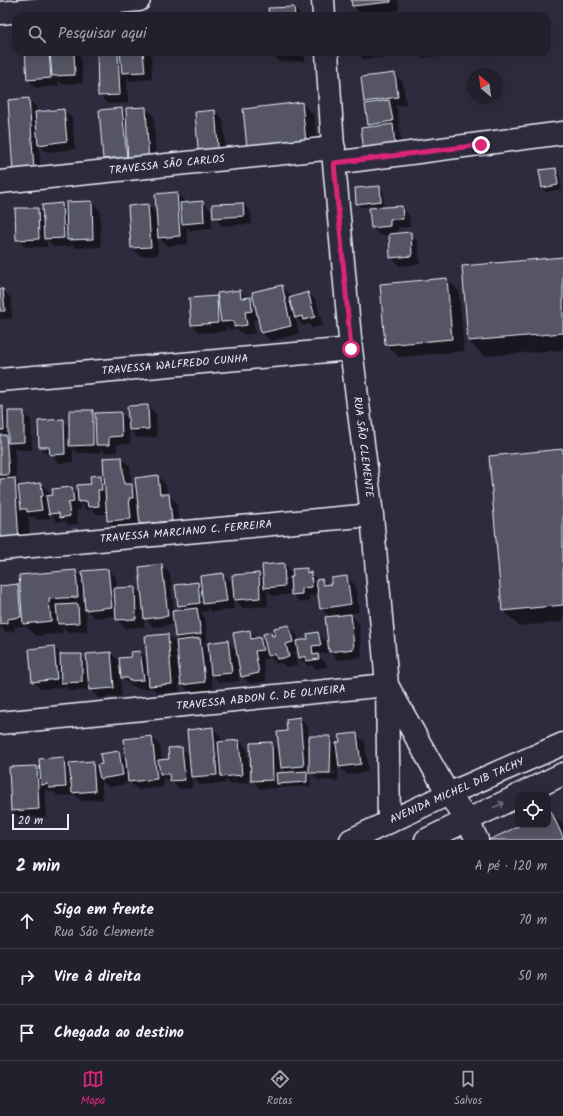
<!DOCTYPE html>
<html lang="pt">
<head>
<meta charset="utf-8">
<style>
	body { margin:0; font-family:Kalam,sans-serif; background:#2b2836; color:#f1f3f6 }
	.controls { position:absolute; right:12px; bottom:12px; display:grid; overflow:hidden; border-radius:8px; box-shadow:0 4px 16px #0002 }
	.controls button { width:36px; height:36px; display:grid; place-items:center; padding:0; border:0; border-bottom:1px solid #403e4a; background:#23202e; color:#f1f3f6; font:20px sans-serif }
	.compass { position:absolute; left:467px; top:68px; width:36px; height:36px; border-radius:50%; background:#23202e; box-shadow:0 4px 16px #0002; rotate:331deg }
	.scale { position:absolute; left:12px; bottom:10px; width:57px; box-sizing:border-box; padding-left:4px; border:2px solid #e8f1f8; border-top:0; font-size:11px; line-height:14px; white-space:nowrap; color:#e8f1f8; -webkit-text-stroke:3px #2f2a3d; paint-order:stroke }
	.stop { position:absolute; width:12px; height:12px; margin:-9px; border:3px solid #db2777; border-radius:50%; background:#fff }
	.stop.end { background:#db2777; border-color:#fff; box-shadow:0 1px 4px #0008 }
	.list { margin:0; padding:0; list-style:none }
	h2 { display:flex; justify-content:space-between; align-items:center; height:52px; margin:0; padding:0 16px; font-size:17px }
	h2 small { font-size:13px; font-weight:400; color:#a3a3aa }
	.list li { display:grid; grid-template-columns:26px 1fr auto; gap:12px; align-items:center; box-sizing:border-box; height:56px; padding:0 16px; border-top:1px solid #403e4a }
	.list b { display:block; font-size:15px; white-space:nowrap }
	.list p { margin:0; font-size:13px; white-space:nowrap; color:#a3a3aa }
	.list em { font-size:13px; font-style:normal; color:#a3a3aa }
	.icon { flex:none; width:22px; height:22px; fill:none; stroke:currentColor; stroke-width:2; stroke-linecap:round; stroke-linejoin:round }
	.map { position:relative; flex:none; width:563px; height:840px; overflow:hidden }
	.search { position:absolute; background:#23202e; box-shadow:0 4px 16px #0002; left:12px; right:12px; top:12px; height:44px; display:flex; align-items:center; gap:10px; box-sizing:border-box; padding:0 14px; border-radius:12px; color:#a3a3aa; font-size:15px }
	.sheet { height:220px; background:#23202e }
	nav { display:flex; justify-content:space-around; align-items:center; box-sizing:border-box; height:56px; border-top:1px solid #403e4a; background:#23202e; font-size:11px; color:#a3a3aa }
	nav a { display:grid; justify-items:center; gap:2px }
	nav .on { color:#db2777 }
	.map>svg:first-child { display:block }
</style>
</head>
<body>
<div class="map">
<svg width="563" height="840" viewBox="0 0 563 840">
	<rect width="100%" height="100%" fill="#2f2a3d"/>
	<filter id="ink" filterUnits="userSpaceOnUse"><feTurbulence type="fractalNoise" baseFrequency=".025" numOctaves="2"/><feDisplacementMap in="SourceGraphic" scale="8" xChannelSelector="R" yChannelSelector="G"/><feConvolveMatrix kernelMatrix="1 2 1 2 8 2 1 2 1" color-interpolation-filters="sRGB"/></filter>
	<g filter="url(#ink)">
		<path fill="#0007" fill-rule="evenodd" d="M0 0H76L0 6Z
			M352 0H398L399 10 361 14 353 5Z
			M294 8 302 16H270Z
			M26 52H76L81 58 83 83 62 84 58 80V86L36 88 28 80Z
			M101 52H151L152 79 131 81 127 77 128 103 108 104 99 95Z
			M272 52H304L305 61 280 62 272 54Z
			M356 52H407V55L364 59Z
			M416 52H438L439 56 422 58Z
			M394 74 403 82 406 105 394 106 397 109 400 129 397 130 400 133 403 155 369 124 368 104 365 101Z
			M28 99 37 108V113L63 110 72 118 75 149 47 152 39 145 41 178 22 179Z
			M302 103 314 115 318 154 260 160Z
			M146 108 154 116 156 173 113 167 104 159 100 111 122 109 127 114Z
			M215 111 223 119 227 166 196 113Z
			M555 169 559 173 562 189 546 192 542 188Z
			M379 187 383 191 384 205 361 207 357 203Z
			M176 193 185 201V203L202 202 211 210 212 229 191 231 187 227 188 244 168 246 159 238V232H157L158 255 140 256 132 247 148 205 158 215Z
			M91 202 100 210 101 247 76 248 71 243 72 246 54 247 47 240V247H25L17 239 16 209H38L44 215 62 205 67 210Z
			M243 204 251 212 252 224 222 226 214 217Z
			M401 207 409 215 410 227H398V234L410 233 418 242 420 264 400 266 391 257 390 235H380L372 227Z
			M563 258V350L484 356 469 341Z
			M447 279 459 291 464 351 399 357 386 345Z
			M282 286 290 295 291 298 308 293 316 301 323 325 312 328 308 324 304 326 295 317 299 334 270 341 262 332 259 319 253 320 255 333 244 335 238 329 230 330 226 326V331L200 333 192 325 216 297 219 300 239 291 247 298H250L255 303Z
			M0 290H3L11 298 12 318 0 319Z
			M148 406 156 414 157 437 138 438 129 430 130 444H117V452L105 453 101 448V453H78L73 448V462L59 463 51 455H48L40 447 39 422 63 420 70 427 92 411 95 414 121 413 129 421Z
			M0 407H2L8 412H23L31 420 32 450H18L14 447 17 481 22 486 41 484 49 492 50 496H54L71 488 79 495 100 476 105 481 121 458 130 466 131 485 137 490 158 476 166 485 167 495 177 503 179 529 149 532 141 524 139 506H137L138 527 116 529 108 521V514H97L92 509 87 510 80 503 81 510 76 511 78 524 69 525 65 521 58 522 50 514V518L37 520 34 517H30L28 515 31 553 0 556Z
			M563 450V622L519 626 503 610Z
			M283 564 293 574 306 569 318 581 322 580 327 585 333 584 347 577 355 585 359 612 349 614 359 623 362 657 338 660 330 651V617L321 608 319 595 309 596 310 602H300L292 594 273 596 267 590 268 606 243 608 233 598 234 609 212 612 207 607 208 611 200 612 205 617 208 642H203L209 649 228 642 237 651 249 631 257 639 260 638 267 645 271 633 274 636 289 626 297 635 299 642 309 640 318 633 326 642 328 653 319 654 320 657 326 663 327 667 316 669 312 665 308 666 299 657 298 651 294 652 297 665 286 667 281 663 277 664 271 658 263 659 266 681 250 684 242 676 239 662 238 663 239 681 220 683 211 674 213 690 191 693 182 685 179 657H177L180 692 158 693 152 688 138 689 134 686H131L122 678 121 667 119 668 122 696 99 698 91 690 70 691 66 687 41 689 33 681 54 647 62 655H81L88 662 111 653 121 663 140 652 148 660 168 635 178 645 181 642 176 637 175 624 154 627 144 617V627L125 628 117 620 116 616 95 618 86 609H82L86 613 87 631 67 632 62 627 63 633 36 636 26 626 14 627 15 631 6 632 0 626V587L17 585 21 589 76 572 84 580 108 570 116 578 117 589 135 588 143 596 162 565 170 574 174 612 184 610 179 605 197 583 202 588 223 574 231 582 233 594H234L258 574 264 580Z
			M300 718 308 727 309 737H330L337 744 341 743 356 734 365 742 368 772 348 775 338 765V781L318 780 312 774H308L310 776 311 786 260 789 252 780 271 743 280 752 288 732ZM280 766 287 773 280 774ZM317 772H335V774H317Z
			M213 728 221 737 222 742 239 741 247 749 250 783 230 784 225 779V783L200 785 192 776V788L179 789 172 782H169L163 777 164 787 138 790 131 783 109 787 101 780 103 799 81 801 75 795 58 796 54 792H50L45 788 47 817 20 818 12 810 37 767 41 772 64 758 70 764 92 762 99 768 118 752 127 761 152 737 160 746 162 761 170 760 182 748 191 757Z
			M550 812 563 825V840H492L523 825H548V813Z"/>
		<path fill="#575565" stroke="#e8f1f8" d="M351 0H391V2L352 6Z
			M294 7 295 16H269L268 8Z
			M25 52H49L51 78 27 80Z
			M50 52H74L75 75 52 76Z
			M97 52H118L120 95 98 96Z
			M120 52H143L145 72 122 73Z
			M271 52H297V53L271 54Z
			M395 73 398 97 364 102 361 77Z
			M29 98 34 170 13 172 8 100Z
			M389 100 393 121 368 125 365 104Z
			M302 102 306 142 247 148 243 109Z
			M146 107 149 165 128 166 126 108Z
			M122 108 127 157 103 159 99 110Z
			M64 109 67 141 38 145 35 112Z
			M215 110 219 158 199 160 195 112Z
			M393 124 395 147 364 151 361 128Z
			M556 168 558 185 542 188 539 170Z
			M380 186 381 201 356 204 355 188Z
			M177 192 180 236 158 238 155 194Z
			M92 201 93 239 67 240 66 202Z
			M203 201 204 222 182 224 180 203Z
			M62 203 64 238 44 239 42 205Z
			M243 203 244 216 213 218 212 204Z
			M148 204 151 247 131 248 128 206Z
			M402 206 403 219H390V226L371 228 369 208Z
			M15 208H38L39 239 16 240Z
			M411 232 412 256 390 258 389 234Z
			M563 257V333L468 341 462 266Z
			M447 278 452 339 385 345 380 284Z
			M282 285 291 326 261 333 252 292Z
			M0 289H3L5 311H0Z
			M240 290 241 298 251 297 252 311 245 312 247 325 234 327V321L221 322 217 293Z
			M308 292 315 317 303 320 302 316 295 318 289 298Z
			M217 296 218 323 191 325 189 298Z
			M148 405 149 429 129 430 127 406Z
			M0 406H3L4 430H0Z
			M69 410H93V445L69 446Z
			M8 411H24V442L8 443Z
			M121 412 122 436 109 437V445H96L95 413Z
			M64 419 65 454 50 455 49 447H39L38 421Z
			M0 435H6L9 475H0Z
			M563 449V605L502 611 489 456Z
			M122 457 124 484H132L133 498H129L131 519 107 521 103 458Z
			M101 475 102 490H98L99 506 88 507 87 501 78 502 77 485 91 484 90 476Z
			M158 475 160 494H169L172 521 140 524 135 478Z
			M15 478 19 542 0 543V479Z
			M40 483H41L43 496 40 497 42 510 27 512V509H21L18 486Z
			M72 487 74 502 68 503 70 516 60 518 59 513 49 514 46 496 53 495 52 489Z
			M284 563 285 586 264 588 262 565Z
			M162 564 168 616 144 619 139 567Z
			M307 568V573L311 572 312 587 302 588V594L291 595 290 577H293L292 569Z
			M108 569 112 607 85 610 82 571Z
			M76 570 78 597 49 599 51 621 23 624 19 575Z
			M223 573 227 601 203 604 200 576Z
			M259 573 260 598 234 600 232 575Z
			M347 576 351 604 320 609 316 580 322 579 323 585 331 584V578Z
			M198 582 200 603 178 606 175 585Z
			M18 584 21 617 7 619V623L0 624V586Z
			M135 587 136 619 116 620 114 588Z
			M78 604 79 623 58 624 56 605Z
			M197 608 201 634 175 637 172 611Z
			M351 614 354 649 329 652 325 617Z
			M289 625 293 642 286 644 289 657 277 659 275 654 268 656 263 634 271 632 272 636 275 635 274 628Z
			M250 630 251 639 260 637 263 650 255 651 259 673 241 677 233 633Z
			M318 632 321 645 312 646 313 655 318 654 319 659 306 661V656L299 658 296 641 308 639 307 634Z
			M168 634 172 684 149 686 145 636Z
			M200 638 205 682 181 685 176 641Z
			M228 640 232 673 211 675 208 643Z
			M54 646 57 679 32 682 29 649Z
			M140 651 144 680 129 681 128 678H121L119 658 131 657 130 652Z
			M111 652 114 688 89 690 86 654Z
			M60 654H82V682L61 683Z
			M300 717 304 766 281 768 277 732 287 731 286 719Z
			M213 727 217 775 191 777 187 730Z
			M357 733 361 764 339 767 336 743 340 742 339 735Z
			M152 736 157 779 128 782 124 739Z
			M309 736H331L330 773H309Z
			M239 740 242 775 221 777 218 742Z
			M272 742 273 780 251 781 250 743Z
			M182 747 185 780 170 781 169 774H160L158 760 169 759 168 748Z
			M119 751 123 775 100 779 97 765 102 764 100 754Z
			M64 757 66 787 49 788 48 784 41 785 39 759Z
			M93 761 95 791 72 793 69 763Z
			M37 766 39 809 11 811 9 767Z
			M307 771V782L277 784 276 773Z
			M551 811 563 837 562 840H489L521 825H548V812Z"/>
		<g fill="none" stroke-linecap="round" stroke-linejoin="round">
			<defs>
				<path id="street" d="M323 0 324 16
					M0 13 139 0
					M327 52 334 163 351 349 372 515 387 685 448 794 467 819 477 840
					M334 163 563 133
					M0 182 334 148
					M0 380 351 349
					M0 549 372 515
					M0 723 387 685 389 822"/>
				<path id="secondary" d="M519 795 563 774
					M351 840 448 794 563 744
					M426 840 518 796"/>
			</defs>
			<use href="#street" stroke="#e8f1f8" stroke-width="25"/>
			<use href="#secondary" stroke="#e8f1f8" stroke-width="25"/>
			<use href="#street" stroke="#2f2a3d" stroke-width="22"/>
			<use href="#secondary" stroke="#2f2a3d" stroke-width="22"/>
		</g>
		<defs><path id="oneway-shaft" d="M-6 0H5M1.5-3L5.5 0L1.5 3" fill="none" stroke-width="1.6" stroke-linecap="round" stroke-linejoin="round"/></defs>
		<use stroke="#70707e" href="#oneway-shaft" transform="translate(499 805) rotate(-25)"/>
	</g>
	<g fill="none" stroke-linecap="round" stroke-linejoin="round" filter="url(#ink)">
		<path stroke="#db2777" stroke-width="5" d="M351 349 334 163 481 145"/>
	</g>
	<g text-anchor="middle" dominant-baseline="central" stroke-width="3" stroke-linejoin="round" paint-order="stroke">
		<g font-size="11" fill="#e8f1f8" stroke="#2f2a3d">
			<text transform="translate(167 165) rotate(-6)">TRAVESSA SÃO CARLOS</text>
			<text transform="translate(175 365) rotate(-5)">TRAVESSA WALFREDO CUNHA</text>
			<text transform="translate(363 447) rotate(83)">RUA SÃO CLEMENTE</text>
			<text transform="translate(186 532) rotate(-5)">TRAVESSA MARCIANO C. FERREIRA</text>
			<text transform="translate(261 698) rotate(-6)">TRAVESSA ABDON C. DE OLIVEIRA</text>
			<text transform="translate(457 791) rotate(-24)">AVENIDA MICHEL DIB TACHY</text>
		</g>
	</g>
</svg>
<div class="controls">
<button><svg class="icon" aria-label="locate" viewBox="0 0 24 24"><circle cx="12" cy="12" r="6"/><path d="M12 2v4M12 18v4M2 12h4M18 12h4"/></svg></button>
</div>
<svg class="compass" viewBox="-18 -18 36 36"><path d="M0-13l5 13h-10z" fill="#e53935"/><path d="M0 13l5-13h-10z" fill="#a3a3aa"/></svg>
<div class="scale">20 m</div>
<div class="stop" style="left:351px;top:349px"></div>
<div class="stop end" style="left:481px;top:145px"></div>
<div class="search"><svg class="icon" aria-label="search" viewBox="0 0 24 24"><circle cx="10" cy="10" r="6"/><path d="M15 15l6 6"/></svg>Pesquisar aqui</div>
</div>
<section class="sheet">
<h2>2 min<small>A pé · 120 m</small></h2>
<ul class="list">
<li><svg class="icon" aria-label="ahead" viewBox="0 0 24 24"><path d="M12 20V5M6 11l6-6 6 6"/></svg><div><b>Siga em frente</b><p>Rua São Clemente</p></div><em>70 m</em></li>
<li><svg class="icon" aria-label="right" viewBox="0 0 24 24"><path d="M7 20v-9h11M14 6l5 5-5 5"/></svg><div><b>Vire à direita</b></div><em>50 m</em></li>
<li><svg class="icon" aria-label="arrive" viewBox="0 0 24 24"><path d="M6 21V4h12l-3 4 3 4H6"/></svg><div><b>Chegada ao destino</b></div></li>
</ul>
</section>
<nav>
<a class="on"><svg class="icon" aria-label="map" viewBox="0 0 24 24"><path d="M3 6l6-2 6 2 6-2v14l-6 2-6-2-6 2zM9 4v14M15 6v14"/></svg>Mapa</a>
<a><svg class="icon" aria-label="directions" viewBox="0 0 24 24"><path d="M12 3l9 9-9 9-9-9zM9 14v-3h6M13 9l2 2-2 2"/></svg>Rotas</a>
<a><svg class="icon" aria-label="saved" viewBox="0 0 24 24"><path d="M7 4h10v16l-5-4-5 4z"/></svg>Salvos</a>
</nav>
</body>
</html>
